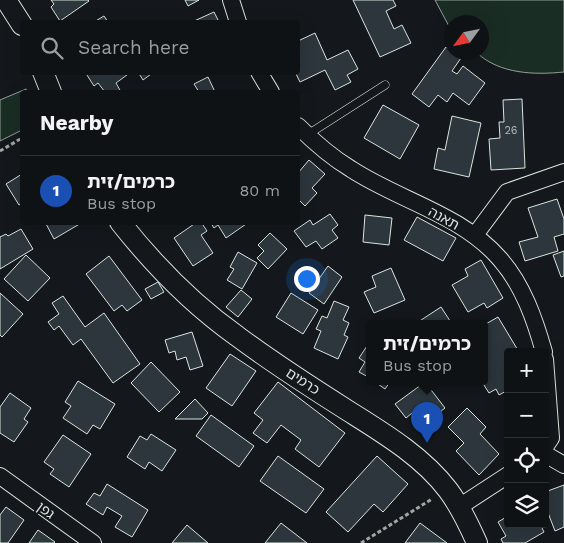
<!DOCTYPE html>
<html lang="en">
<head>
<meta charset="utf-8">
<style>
	body { margin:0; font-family:"Work Sans","Noto Sans Hebrew",sans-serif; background:#1d2022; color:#f1f3f6 }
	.controls { position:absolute; right:15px; bottom:15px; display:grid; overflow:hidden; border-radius:5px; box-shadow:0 5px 20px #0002 }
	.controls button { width:45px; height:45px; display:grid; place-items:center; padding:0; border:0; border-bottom:1px solid #2f3234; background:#0f1215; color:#f1f3f6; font:25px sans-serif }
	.compass { position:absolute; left:444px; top:15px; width:45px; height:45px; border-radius:50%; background:#0f1215; box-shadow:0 5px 20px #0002; rotate:237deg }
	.you { position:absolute; left:306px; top:278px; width:18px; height:18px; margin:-12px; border:4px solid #fff; border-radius:50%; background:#1a73e8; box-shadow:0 0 0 8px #1a73e833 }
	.badge { display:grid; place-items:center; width:32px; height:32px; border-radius:50%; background:#1a73e8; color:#fff; font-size:16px; font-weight:700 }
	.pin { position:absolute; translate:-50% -41px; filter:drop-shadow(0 1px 2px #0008) }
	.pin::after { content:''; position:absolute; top:26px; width:18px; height:15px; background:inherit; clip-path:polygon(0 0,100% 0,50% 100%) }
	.popup { position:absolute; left:366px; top:320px; width:122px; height:65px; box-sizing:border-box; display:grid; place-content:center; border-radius:5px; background:#0f1215; filter:drop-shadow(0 1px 4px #0005); font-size:16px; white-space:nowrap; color:#9b9ea0 }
	.popup b { font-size:19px; color:#f1f3f6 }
	.popup::after { content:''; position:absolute; left:50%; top:100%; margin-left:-10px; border:10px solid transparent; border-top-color:#0f1215 }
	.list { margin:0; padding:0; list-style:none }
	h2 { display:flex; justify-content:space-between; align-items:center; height:65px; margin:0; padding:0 20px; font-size:21px }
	h2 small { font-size:16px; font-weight:400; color:#9b9ea0 }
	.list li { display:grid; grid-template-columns:32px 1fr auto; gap:15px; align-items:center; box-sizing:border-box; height:70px; padding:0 20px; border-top:1px solid #2f3234 }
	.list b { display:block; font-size:19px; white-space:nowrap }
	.list p { margin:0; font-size:16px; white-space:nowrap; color:#9b9ea0 }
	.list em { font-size:16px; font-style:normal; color:#9b9ea0 }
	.icon { flex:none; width:28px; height:28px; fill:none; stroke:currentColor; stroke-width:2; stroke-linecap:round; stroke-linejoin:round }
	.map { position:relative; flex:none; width:564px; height:543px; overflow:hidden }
	.search { position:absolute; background:#0f1215; box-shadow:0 5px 20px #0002; left:20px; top:20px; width:280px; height:55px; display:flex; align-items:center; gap:12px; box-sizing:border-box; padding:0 18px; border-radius:5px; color:#9b9ea0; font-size:19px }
	.panel { position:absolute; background:#0f1215; box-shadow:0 5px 20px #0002; left:20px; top:90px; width:280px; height:135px; border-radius:5px }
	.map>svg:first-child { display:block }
</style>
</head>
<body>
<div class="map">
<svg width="564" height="543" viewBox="0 0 564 543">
	<rect width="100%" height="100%" fill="#14181c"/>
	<path fill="#1a2d24" stroke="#939e99" d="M435 0H564V72C534 75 500 74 477 53L482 52V22H452L451 30Z
		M26 89 28 92H22V130L0 141V100Z"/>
	<path fill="#2c363c" stroke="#d8e6dc" d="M51 0H88L89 1 60 21 51 7 54 4Z
		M185 0H199L188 6Z
		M353 0H393L396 6 386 11 394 29 402 25 411 43 380 57Z
		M214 12 219 22H192Z
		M104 16 108 22H94Z
		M315 33 327 60 348 50 358 69 347 75 351 82 335 90 325 70 300 82 295 72H298V41Z
		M446 47 461 58 452 71 457 74 463 66 485 83 469 105 453 93 447 102 438 95 429 107 412 94Z
		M85 72H131L116 83 121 92H105L98 83 94 86Z
		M138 72H154L143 80Z
		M208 77 215 92H199L194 84Z
		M522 99 525 168 491 170 489 139 500 138 499 122H504L503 100Z
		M383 105 419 125 400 159 364 138Z
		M452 116 481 123 469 177 434 169 438 148 445 150Z
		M309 160 325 174 312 188 317 193 305 206 298 199V173Z
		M22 174V203L19 205 6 184Z
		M557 199 564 219V234L554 237 558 251 525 261 519 242 538 237 528 208Z
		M330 214 338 225 332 230 338 238 322 249 316 241 306 247 294 231 310 220 313 225Z
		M365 215 392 218 389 245 363 242Z
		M417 217 456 238 443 261 404 240Z
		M45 222H83L54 239Z
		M197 222H201L207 231 201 235 213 253 193 266 174 238Z
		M210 222H249L226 238 218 225 214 228Z
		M21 229 33 249 0 269V237L6 234 8 236Z
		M270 233 287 249 268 269 257 258 264 251 258 245Z
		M564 251V276L561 277 553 255Z
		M238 252 257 263 242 289 227 280 234 269 230 267Z
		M26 255 50 278 28 301 4 279Z
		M109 256 142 300 127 311 122 305 114 311 86 274Z
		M481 260 503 298 487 308 484 303 468 312 452 285 468 276 465 269Z
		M328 266 342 277 324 304 309 293Z
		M391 268 405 300 374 313 364 292 376 287 372 276Z
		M158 282 164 292 151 299 145 289Z
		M241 290 252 299 238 317 226 307Z
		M0 293 23 314 2 337 0 335Z
		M291 293 318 310 303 334 276 317Z
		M63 296 85 327 104 313 140 364 113 383 81 339 73 345 59 326 54 330 48 322 59 314 52 303Z
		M334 301 349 307 343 320 349 323 344 335 348 337 338 359 314 348 321 331 316 329 322 316 327 318Z
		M441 307 452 324H415Z
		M498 317 519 352H508V390L499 395 496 389 489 393 482 382H484V325Z
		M192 332 203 366 190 370 186 357 177 360 175 351 169 353 165 340Z
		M369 343H370V378L359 372 365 362 359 358Z
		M230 354 256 371 232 406 206 388Z
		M151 362 180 392 159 412 131 383Z
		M78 381 115 404 100 429 93 425 87 434 63 418 71 406 65 402Z
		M278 382 345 433 319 467 295 449 301 440 281 425 267 443 253 433 263 420 254 413Z
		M375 382H390L385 389Z
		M425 382 445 408 422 426 412 413 406 418 395 404Z
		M10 393 31 408 24 419 28 422 14 442 0 433V407Z
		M195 399 208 413 202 419H175Z
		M467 408 486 427 480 434 499 454 479 475 456 451 464 443 448 427Z
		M211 415 254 446 239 467 196 436Z
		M151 434 176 450 162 471 149 462 145 469 127 457 140 436 147 440Z
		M63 435 91 454 69 487 50 474 54 469 44 462Z
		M278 456 324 489 306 513 260 481Z
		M377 456 408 484 383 512 374 504 348 532 326 512Z
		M107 484 148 510 132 537 115 527 122 516 107 507 103 515 86 504 94 493 100 496Z
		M564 485V527L555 531 545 505V492Z
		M6 507 24 520 8 543H0V515Z
		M508 516V524H540L544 532 525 543H503L501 539 506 536 498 522Z
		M281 523 307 543H265Z
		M420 523 447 543H405Z
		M187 525 208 543H172Z
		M38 530 55 542 54 543H29Z"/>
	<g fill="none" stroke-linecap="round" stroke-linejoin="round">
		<defs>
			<path id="service" d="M307 135 385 85"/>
			<path id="minor" d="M231 0 238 22
				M259 72 271 92
				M298 126C314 142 331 157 351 169 400 201 461 214 500 259 523 285 535 320 544 352
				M475 235 507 192 564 172
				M545 359 551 438 545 447
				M545 454 564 465
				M0 476 93 543
				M459 507 508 475"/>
			<path id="tertiary" d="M6 0 22 25
				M43 72 51 92
				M120 222C154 265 192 304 237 336 273 363 312 388 350 412 385 434 423 457 448 490 460 506 469 525 477 543"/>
		</defs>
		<use href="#service" stroke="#d8e6dc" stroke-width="9"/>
		<use href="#minor" stroke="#d8e6dc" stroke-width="18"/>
		<use href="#tertiary" stroke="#d8e6dc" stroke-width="22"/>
		<path stroke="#9da8a2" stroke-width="3" stroke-dasharray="4 2.5" stroke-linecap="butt" d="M0 151 22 138
			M361 543 432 499"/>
		<use href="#service" stroke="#14181c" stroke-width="8"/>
		<use href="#minor" stroke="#14181c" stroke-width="16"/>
		<use href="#tertiary" stroke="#14181c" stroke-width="20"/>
	</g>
	<g text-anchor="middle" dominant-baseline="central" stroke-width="4" stroke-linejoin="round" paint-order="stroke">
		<g font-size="11" fill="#adbab4">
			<text x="511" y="130">26</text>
		</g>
		<g font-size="14" fill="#d8e6dc" stroke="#14181c">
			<text transform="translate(444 218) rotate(29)">תאנה</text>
			<text transform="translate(303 381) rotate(33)">כרמים</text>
			<text transform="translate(46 510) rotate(36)">גפן</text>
		</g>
	</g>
</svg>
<div class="controls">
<button>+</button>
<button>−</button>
<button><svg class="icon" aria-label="locate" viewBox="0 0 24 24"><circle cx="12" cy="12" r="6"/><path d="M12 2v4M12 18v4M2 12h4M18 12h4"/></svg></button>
<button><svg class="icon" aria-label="layers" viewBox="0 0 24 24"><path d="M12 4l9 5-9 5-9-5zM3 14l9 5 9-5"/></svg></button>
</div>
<svg class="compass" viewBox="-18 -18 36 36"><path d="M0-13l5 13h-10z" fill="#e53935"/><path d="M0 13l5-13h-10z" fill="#9b9ea0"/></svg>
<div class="you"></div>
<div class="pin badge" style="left:427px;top:443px;background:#1a4fb4">1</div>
<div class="popup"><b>כרמים/זית</b>Bus stop</div>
<div class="search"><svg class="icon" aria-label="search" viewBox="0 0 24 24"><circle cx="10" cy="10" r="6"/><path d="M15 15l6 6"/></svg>Search here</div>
<section class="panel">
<h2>Nearby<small></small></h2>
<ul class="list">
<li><span class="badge" style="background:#1a4fb4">1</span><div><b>כרמים/זית</b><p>Bus stop</p></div><em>80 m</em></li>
</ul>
</section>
</div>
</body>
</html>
